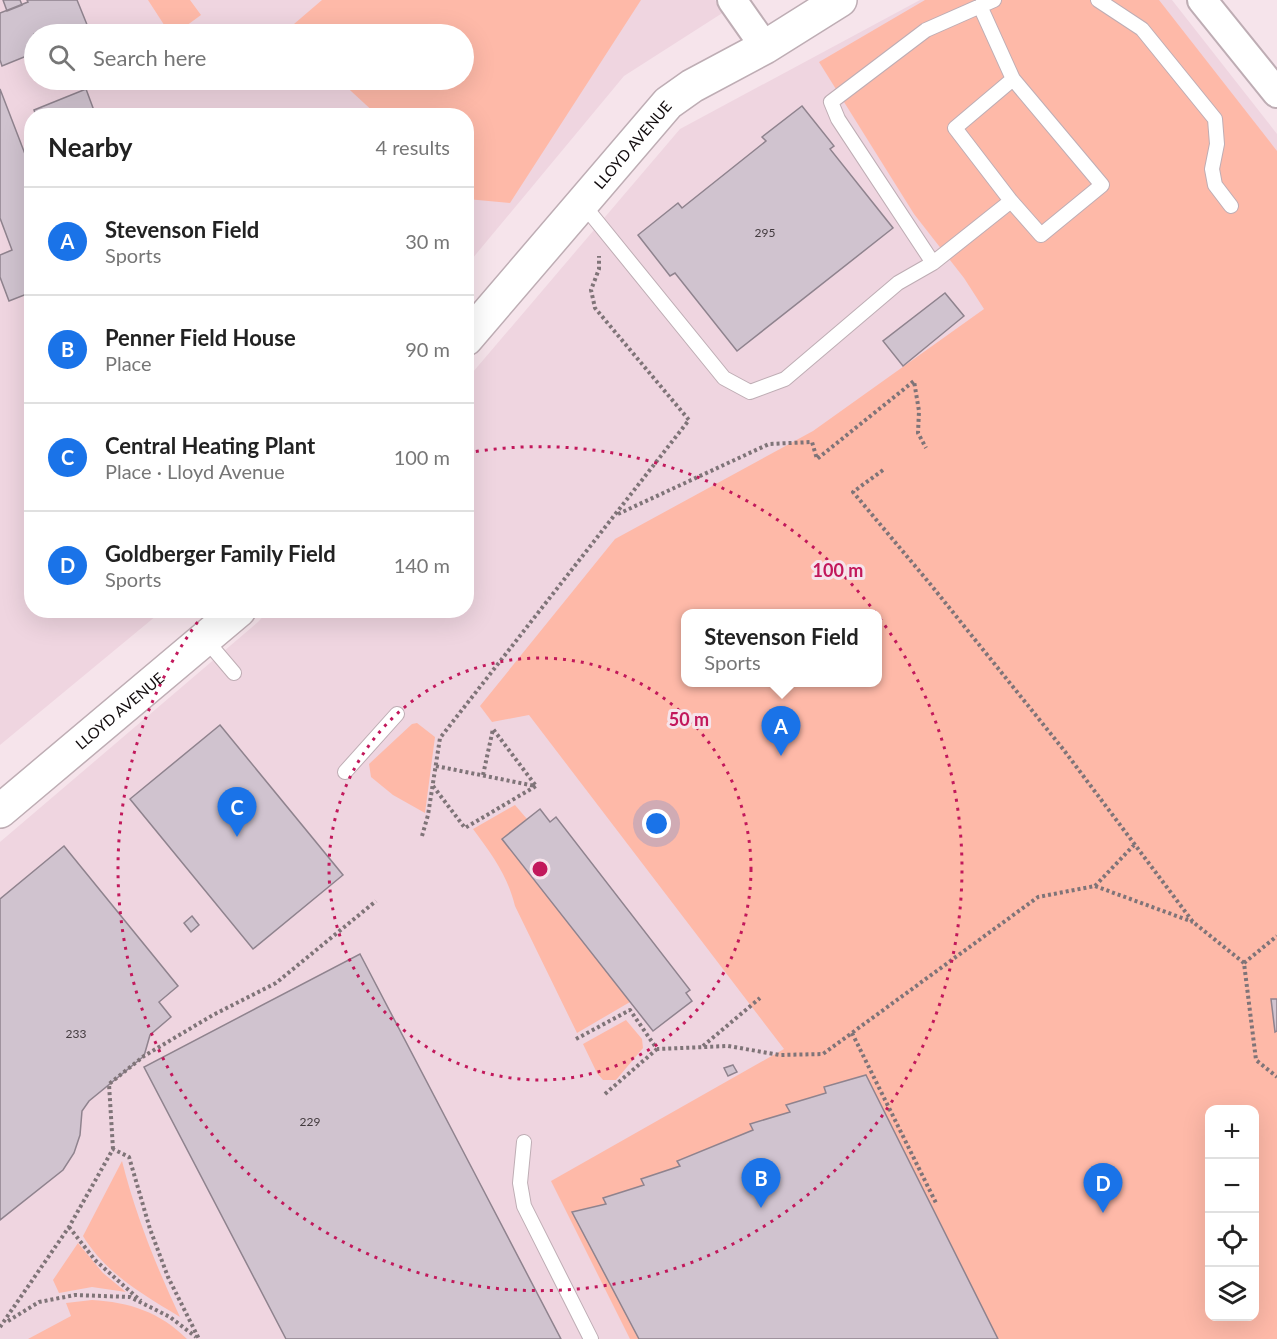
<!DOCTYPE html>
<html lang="en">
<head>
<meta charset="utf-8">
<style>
	body { margin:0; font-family:Lato,sans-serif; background:#f2f2f2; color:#222 }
	.controls { position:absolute; right:18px; bottom:18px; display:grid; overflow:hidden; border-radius:12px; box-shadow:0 6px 24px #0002 }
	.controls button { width:54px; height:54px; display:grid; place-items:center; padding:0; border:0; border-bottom:2px solid #e0e0e0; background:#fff; color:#222; font:30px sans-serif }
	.you { position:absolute; left:657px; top:824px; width:21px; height:21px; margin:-15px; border:4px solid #fff; border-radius:50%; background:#1a73e8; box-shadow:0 0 0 9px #1a73e833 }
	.badge { display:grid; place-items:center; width:39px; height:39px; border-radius:50%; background:#1a73e8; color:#fff; font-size:20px; font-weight:700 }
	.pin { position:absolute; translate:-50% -50px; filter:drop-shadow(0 2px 3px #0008) }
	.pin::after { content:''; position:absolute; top:32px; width:21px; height:18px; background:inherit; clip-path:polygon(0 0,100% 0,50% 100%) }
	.popup { position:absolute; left:681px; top:609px; width:201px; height:78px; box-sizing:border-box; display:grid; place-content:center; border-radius:12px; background:#fff; filter:drop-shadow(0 2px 4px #0005); font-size:20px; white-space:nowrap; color:#767676 }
	.popup b { font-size:22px; color:#222 }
	.popup::after { content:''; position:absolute; left:50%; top:100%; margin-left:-12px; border:12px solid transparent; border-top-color:#fff }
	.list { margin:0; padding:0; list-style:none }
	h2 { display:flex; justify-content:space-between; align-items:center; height:78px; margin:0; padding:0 24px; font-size:26px }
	h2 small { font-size:20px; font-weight:400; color:#767676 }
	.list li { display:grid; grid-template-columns:39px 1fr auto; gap:18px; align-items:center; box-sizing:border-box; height:108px; padding:0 24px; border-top:2px solid #e0e0e0 }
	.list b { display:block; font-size:22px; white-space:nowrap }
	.list p { margin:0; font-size:20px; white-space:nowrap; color:#767676 }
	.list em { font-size:20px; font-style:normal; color:#767676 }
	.icon { flex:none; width:33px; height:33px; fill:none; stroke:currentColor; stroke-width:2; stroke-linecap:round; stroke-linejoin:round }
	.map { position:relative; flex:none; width:1277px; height:1339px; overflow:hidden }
	.search { position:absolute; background:#fff; box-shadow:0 6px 24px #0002; left:24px; top:24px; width:450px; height:66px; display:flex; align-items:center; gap:15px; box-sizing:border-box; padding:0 21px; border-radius:33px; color:#767676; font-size:22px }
	.panel { position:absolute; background:#fff; box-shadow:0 6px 24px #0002; left:24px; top:108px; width:450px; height:510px; border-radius:24px }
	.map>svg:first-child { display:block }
</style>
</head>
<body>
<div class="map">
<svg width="1277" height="1339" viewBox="0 0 1277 1339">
	<rect width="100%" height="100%" fill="#f6e4eb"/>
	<path fill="#efd5e0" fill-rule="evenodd" d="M0 0H715L724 12 624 76 467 265 466 116H32V610L162 611 0 745ZM34 34H464V80H34Z
		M920 0H1172L1277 134V1339H0V842L258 622 268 611 466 610 467 379 680 129ZM685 614H877V682H685ZM1210 1110H1254V1316H1210Z"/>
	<path fill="#feb9a8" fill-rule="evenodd" d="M148 0H190L201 15 175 34H170Z
		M322 0H641L510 203 467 199 466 116 377 115 339 80H464V34H291L287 30Z
		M925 0H1159L1277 151V1339H630L551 1181 784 1049 529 715 492 722 480 706 615 539 813 431 984 309 964 278 914 214 819 62ZM685 614H877V682H685ZM1210 1110H1254V1316H1210Z
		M417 723 435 737 425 813 393 795 371 777 369 764 412 724Z
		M515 805 527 819 502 839 630 1002 577 1033 515 906C507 874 492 855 473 829Z
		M626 1020 642 1039 643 1048 616 1080H603L597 1073 583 1044Z
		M122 1161C136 1216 156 1266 180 1317 144 1295 106 1274 83 1236Z
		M78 1243 103 1273 126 1292 92 1287 59 1293 53 1280Z
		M92 1300C129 1302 160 1312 187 1339H28L71 1316 66 1303Z"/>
	<path fill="#d0c3cf" stroke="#8f838e" stroke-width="1.5" d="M3 0H20L22 5 7 11Z
		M27 0H77L90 32 84 34H34V53L2 66 0 60V13L28 2Z
		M0 89 30 167H32V292L9 301 0 277V255L12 250 0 218Z
		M86 89 96 116H36L34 110Z
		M802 106 834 146 830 149 893 228 737 351 675 273 670 276 638 235 678 203 682 208 766 141 762 137Z
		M945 293 964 316 903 366 883 341Z
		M220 725 343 875 253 949 130 799Z
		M540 809 550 822 556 817 690 990 686 993 692 1001 653 1031 502 839Z
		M64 846 178 986 159 1002 171 1017 150 1035 144 1056 89 1101 82 1111 80 1135 74 1153 63 1170 0 1220V899Z
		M192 916 199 925 191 932 184 923Z
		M360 954 476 1176 561 1339H286L144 1067Z
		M1271 999H1277V1031L1275 1032Z
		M733 1065 737 1072 728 1076 724 1068Z
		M866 1075 998 1339H639L572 1212 606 1204 603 1198 644 1185 641 1179 680 1166 677 1161 753 1130 750 1124 790 1112 786 1105 826 1093 824 1087Z"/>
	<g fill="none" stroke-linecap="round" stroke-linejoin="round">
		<defs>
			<path id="service" d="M1098 0 1142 29 1215 119 1217 144 1212 169 1215 185 1231 206
				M980 6 1013 79 1102 185 1041 235 1011 201 955 128 1013 79
				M582 203 724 378 750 392 785 379 898 283 933 263 1011 201
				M933 263 838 119 831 102 926 30 994 0
				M206 640 234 673
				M345 772 397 714
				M524 1142 520 1183 524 1206 591 1339"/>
			<path id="minor" d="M732 0 765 47
				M1202 0 1277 93"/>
			<g id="tertiary">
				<path id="s1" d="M466 339 668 103 692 86 765 47 840 0"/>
				<path id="s2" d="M0 811 239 610"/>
			</g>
		</defs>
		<use href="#service" stroke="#beadb4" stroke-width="16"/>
		<use href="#minor" stroke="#beadb4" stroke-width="32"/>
		<use href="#tertiary" stroke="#beadb4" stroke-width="36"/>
		<path stroke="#7f7478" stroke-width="4" stroke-dasharray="3 3" stroke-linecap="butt" d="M883 470 853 492 931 585 1063 749 1193 922 1244 963 1256 1060 1277 1077
			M618 514 769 444 812 442 817 459 914 381 919 411 918 433 926 448
			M436 766 535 786
			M483 775 493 729 536 786
			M433 786 465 828 536 786
			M422 836 428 815 440 738 689 420 595 308 591 290 599 269V256
			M1095 886 1134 845
			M1244 963 1277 936
			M852 1033 936 1203
			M576 1039 630 1010 657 1049 728 1046 780 1055 823 1054 1038 897 1095 886 1193 922
			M703 1046 760 998
			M605 1094 657 1049
			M113 1149 109 1084 144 1056 213 1015 276 983 376 901
			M69 1227 95 1260 141 1301
			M8 1321 39 1302 75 1295 130 1297 170 1317 196 1337
			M0 1327 69 1227 113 1149 129 1157 150 1229 168 1277 199 1339"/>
		<use href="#service" stroke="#fff" stroke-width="14"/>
		<use href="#minor" stroke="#fff" stroke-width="28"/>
		<use href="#tertiary" stroke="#fff" stroke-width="33"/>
	</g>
	<g fill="none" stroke="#c2185b" stroke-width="3" stroke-dasharray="3 6">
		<circle cx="540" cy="869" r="211"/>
		<path d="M467 453A422 422 0 1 1 205 612"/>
	</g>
	<g text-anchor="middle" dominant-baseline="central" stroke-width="6" stroke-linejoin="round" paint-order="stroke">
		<g font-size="12" fill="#423a3e">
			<text x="765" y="232">295</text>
			<text x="76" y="1033">233</text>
			<text x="310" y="1121">229</text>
		</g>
		<g font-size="15" fill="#120c0e" stroke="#f6e4eb">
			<text stroke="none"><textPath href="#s1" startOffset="256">LLOYD AVENUE</textPath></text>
			<text stroke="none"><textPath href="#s2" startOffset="156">LLOYD AVENUE</textPath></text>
		</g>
	</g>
	<circle cx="540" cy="869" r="9" fill="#c2185b" stroke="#f6e4eb" stroke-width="3"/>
	<g font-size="18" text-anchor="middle" font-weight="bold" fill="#c2185b" stroke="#f6e4eb" stroke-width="6" stroke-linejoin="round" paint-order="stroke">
		<text x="838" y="577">100 m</text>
		<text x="689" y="726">50 m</text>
	</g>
</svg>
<div class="controls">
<button>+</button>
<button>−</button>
<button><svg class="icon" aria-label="locate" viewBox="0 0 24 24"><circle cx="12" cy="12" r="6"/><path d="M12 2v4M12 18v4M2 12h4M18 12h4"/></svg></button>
<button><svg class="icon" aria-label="layers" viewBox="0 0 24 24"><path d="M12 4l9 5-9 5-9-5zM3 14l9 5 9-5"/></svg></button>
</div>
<div class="you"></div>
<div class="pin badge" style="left:781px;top:756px">A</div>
<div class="popup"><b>Stevenson Field</b>Sports</div>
<div class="pin badge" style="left:761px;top:1208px">B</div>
<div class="pin badge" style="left:237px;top:837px">C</div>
<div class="pin badge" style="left:1103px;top:1213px">D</div>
<div class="search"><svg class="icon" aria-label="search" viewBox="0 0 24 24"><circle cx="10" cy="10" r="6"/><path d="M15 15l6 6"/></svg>Search here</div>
<section class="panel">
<h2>Nearby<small>4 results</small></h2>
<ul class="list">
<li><span class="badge">A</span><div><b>Stevenson Field</b><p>Sports</p></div><em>30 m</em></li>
<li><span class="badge">B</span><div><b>Penner Field House</b><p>Place</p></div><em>90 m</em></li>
<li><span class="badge">C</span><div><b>Central Heating Plant</b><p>Place · Lloyd Avenue</p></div><em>100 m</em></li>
<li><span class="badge">D</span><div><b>Goldberger Family Field</b><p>Sports</p></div><em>140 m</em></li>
</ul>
</section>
</div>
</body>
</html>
